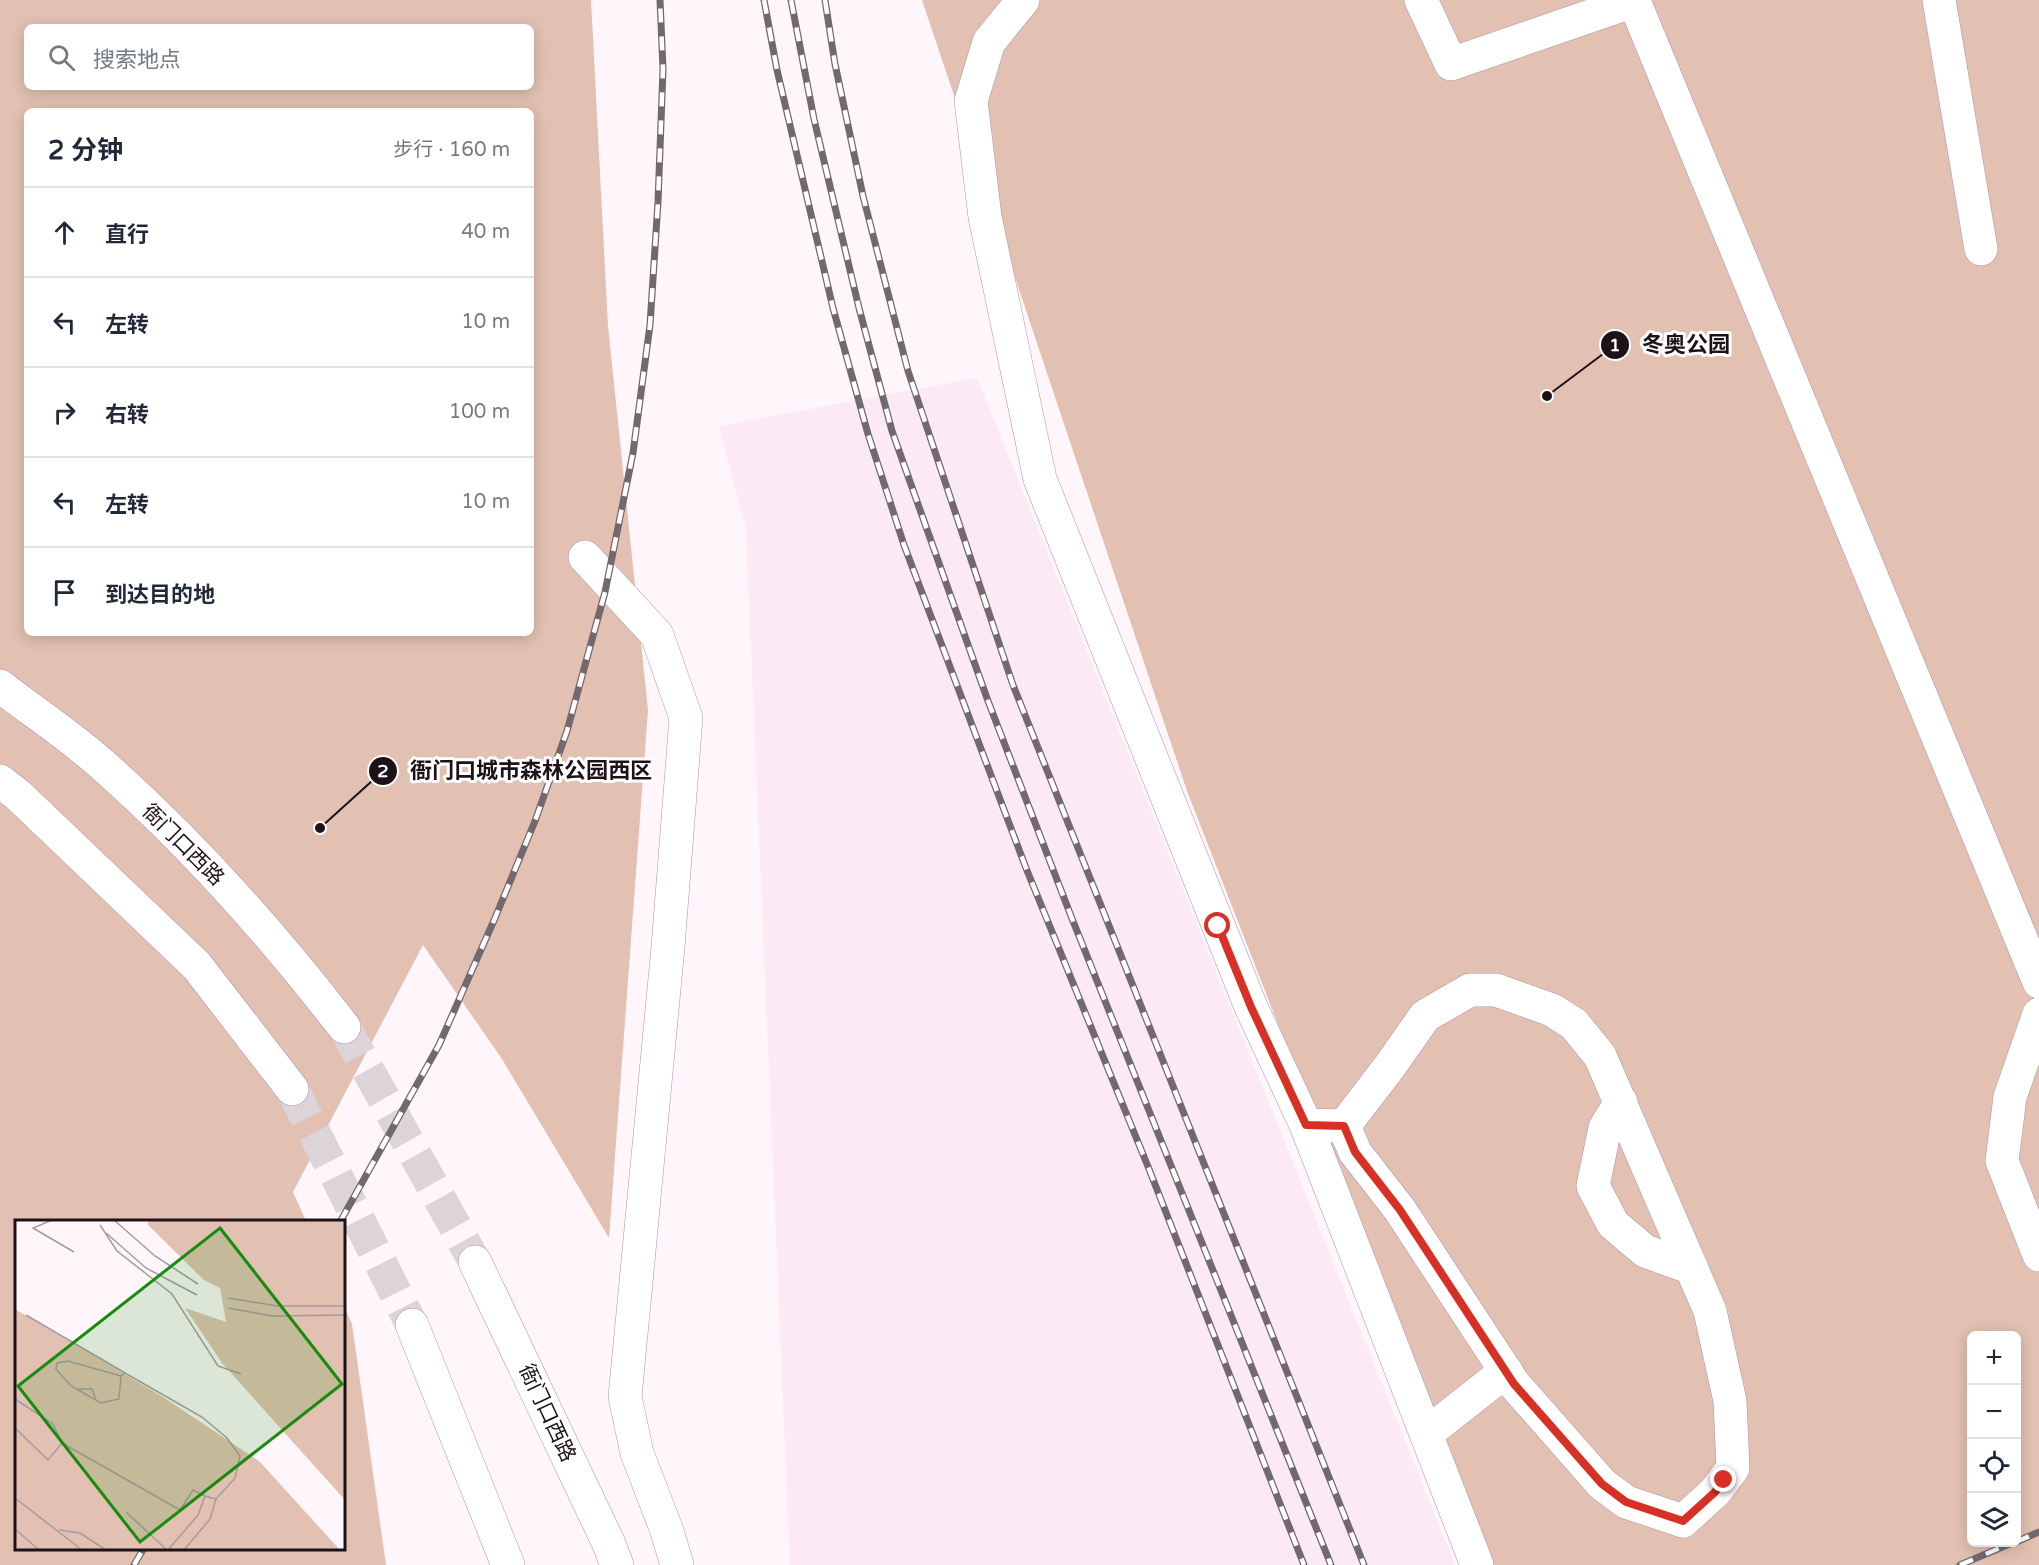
<!DOCTYPE html>
<html lang="zh">
<head>
<meta charset="utf-8">
<style>
	body { margin:0; font-family:"Varela Round","Noto Sans SC",sans-serif; background:#f6f6f7; color:#1f2937 }
	.controls { position:absolute; right:18px; bottom:18px; display:grid; overflow:hidden; border-radius:9px; box-shadow:0 3px 15px #0003 }
	.controls button { width:54px; height:54px; display:grid; place-items:center; padding:0; border:0; border-bottom:2px solid #e0e1e3; background:#fff; color:#1f2937; font:30px sans-serif }
	.stop { position:absolute; width:18px; height:18px; margin:-14px; border:4px solid #d93025; border-radius:50%; background:#fff }
	.stop.end { background:#d93025; border-color:#fff; box-shadow:0 2px 6px #0008 }
	.list { margin:0; padding:0; list-style:none }
	h2 { display:flex; justify-content:space-between; align-items:center; height:78px; margin:0; padding:0 24px; font-size:26px }
	h2 small { font-size:20px; font-weight:400; color:#747a83 }
	.list li { display:grid; grid-template-columns:39px 1fr auto; gap:18px; align-items:center; box-sizing:border-box; height:90px; padding:0 24px; border-top:2px solid #e0e1e3 }
	.list b { display:block; font-size:22px; white-space:nowrap }
	.list em { font-size:20px; font-style:normal; color:#747a83 }
	.icon { flex:none; width:33px; height:33px; fill:none; stroke:currentColor; stroke-width:2; stroke-linecap:round; stroke-linejoin:round }
	.map { position:relative; flex:none; width:2039px; height:1565px; overflow:hidden }
	.search { position:absolute; background:#fff; box-shadow:0 3px 15px #0003; left:24px; top:24px; width:510px; height:66px; display:flex; align-items:center; gap:15px; box-sizing:border-box; padding:0 21px; border-radius:9px; color:#747a83; font-size:22px }
	.panel { position:absolute; background:#fff; box-shadow:0 3px 15px #0003; left:24px; top:108px; width:510px; height:528px; border-radius:9px }
	.map>svg:first-child { display:block }
</style>
</head>
<body>
<div class="map">
<svg width="2039" height="1565" viewBox="0 0 2039 1565">
	<rect width="100%" height="100%" fill="#fef6fa"/>
	<path fill="#fbe9f3" d="M977 378 1455 1565H790L746 529 719 426Z"/>
	<path fill="#e2c1b2" fill-rule="evenodd" d="M0 0H591L608 326 648 710 609 1238 502 1059 423 945 293 1192 306 1221 16 1222V1548H344V1306L352 1324 386 1565H0ZM27 27H531V87H27ZM27 111H531V633H27Z
		M922 0H2039V1565H1489L1187 791ZM1972 1336H2016V1542H1972Z"/>
	<g fill="none" stroke-linecap="round" stroke-linejoin="round">
		<path stroke="#dcd4d8" stroke-width="33" stroke-dasharray="33 16" stroke-linecap="butt" d="M344 1027 475 1262
			M292 1089 412 1325"/>
		<defs>
			<path id="minor" d="M1023 0 989 42 971 101 985 217 1040 479 1251 1007 1306 1125 1344 1126
				M1421 0 1451 64 1634 1 2039 982
				M1939 0 1981 249
				M585 557 657 635 686 718 668 947 625 1397 637 1453 667 1531 677 1565
				M0 686C35 713 73 738 105 767 193 845 272 934 344 1027
				M0 781 18 795 197 966 292 1089
				M1470 990H1496L1552 1010 1574 1024 1600 1056 1710 1311 1730 1401 1733 1468 1715 1492 1683 1521 1626 1502 1602 1484 1514 1384 1400 1210 1355 1152 1344 1126 1390 1066 1425 1016Z
				M2039 1014 2010 1097 2002 1161 2039 1255
				M1621 1102 1605 1128 1593 1186 1613 1224 1645 1251 1692 1268
				M1306 1125 1477 1565
				M475 1262 609 1544 617 1565
				M412 1325 508 1565
				M1426 1434 1506 1371"/>
		</defs>
		<use href="#minor" stroke="#b190a3" stroke-width="34"/>
		<use href="#minor" stroke="#fff" stroke-width="33"/>
		<defs>
			<path id="rail" d="M764 0 777 70 833 308 868 434 904 545 1026 868 1149 1169 1304 1565
				M791 0 814 119 859 308 892 431 988 701 1071 916 1331 1565
				M825 0 835 64 863 196 908 371 1013 685 1364 1565
				M340 1222 439 1045 495 918 535 821 567 731 605 592 633 453 650 325 658 202 663 69 660 0
				M2016 1542 2039 1532
				M134 1565 144 1548
				M1960 1565 2014 1542"/>
		</defs>
		<use href="#rail" stroke="#73686e" stroke-width="7"/>
		<use href="#rail" stroke="#fff" stroke-width="4.5" stroke-dasharray="14" stroke-linecap="butt"/>
	</g>
	<g fill="none" stroke-linecap="round" stroke-linejoin="round">
		<path stroke="#d93025" stroke-width="8" d="M1218 926 1251 1007 1306 1125 1344 1126 1355 1152 1400 1210 1514 1384 1602 1484 1626 1502 1683 1521 1715 1492 1724 1480"/>
	</g>
	<g text-anchor="middle" dominant-baseline="central" stroke-width="6" stroke-linejoin="round" paint-order="stroke">
		<g font-size="21" fill="#1e1219" stroke="#fff">
			<text transform="translate(183 845) rotate(45)">衙门口西路</text>
			<text transform="translate(547 1413) rotate(65)">衙门口西路</text>
		</g>
	</g>
	<g transform="translate(15 1220)">
		<rect width="330" height="330" fill="#fef6fa"/>
		<path d="M135 0H330V280L207 143 170 88 211 102 205 68 189 60 132 4ZM0 89 148 177 244 241 325 330H0Z" fill="#e2c1b2"/>
		<path fill="none" stroke="#a49ba0" stroke-width="1.5" d="M37 0 18 8 59 32M99 0 140 36 183 64M85 5 102 31 157 74 203 146 226 154M91 13 131 48 182 75M213 78 263 86H330M213 88 257 96 330 95M11 95 110 153M106 156 53 141 42 143 41 149 56 166 86 183 104 179 106 156 110 153 187 197 212 218 225 236 220 258 201 279M61 169H77L81 180M0 179 38 204 47 223M0 208 33 240 47 223 165 290 178 270 190 276M0 278 67 330M111 292 152 330M0 309 24 330M44 310 65 313 91 330M153 330 183 295 190 276 201 279 195 299 169 330"/>
		<path fill="#198b0f" fill-opacity="0.15" stroke="#198b0f" stroke-width="3" d="M205 8 327 164 125 322 3 166Z"/>
		<rect width="330" height="330" fill="none" stroke="#1e1219" stroke-width="3"/>
	</g>
	<path fill="none" stroke="#1e1219" stroke-width="2" d="M1547 396L1615 345M320 828L383 771"/>
	<g fill="#1e1219" stroke="#fff" stroke-width="2">
		<circle cx="1547" cy="396" r="6"/>
		<circle cx="320" cy="828" r="6"/>
		<circle cx="1615" cy="345" r="15"/>
		<circle cx="383" cy="771" r="15"/>
	</g>
	<g font-size="18" text-anchor="middle" font-weight="bold" fill="#fff">
		<text x="1615" y="351">1</text>
		<text x="383" y="777">2</text>
	</g>
	<g font-size="22" text-anchor="middle" font-weight="bold" fill="#1e1219" stroke="#fff" stroke-width="6" stroke-linejoin="round" paint-order="stroke">
		<text x="1686" y="352">冬奥公园</text>
		<text x="531" y="778">衙门口城市森林公园西区</text>
	</g>
</svg>
<div class="controls">
<button>+</button>
<button>−</button>
<button><svg class="icon" aria-label="locate" viewBox="0 0 24 24"><circle cx="12" cy="12" r="6"/><path d="M12 2v4M12 18v4M2 12h4M18 12h4"/></svg></button>
<button><svg class="icon" aria-label="layers" viewBox="0 0 24 24"><path d="M12 4l9 5-9 5-9-5zM3 14l9 5 9-5"/></svg></button>
</div>
<div class="stop" style="left:1218px;top:926px"></div>
<div class="stop end" style="left:1724px;top:1480px"></div>
<div class="search"><svg class="icon" aria-label="search" viewBox="0 0 24 24"><circle cx="10" cy="10" r="6"/><path d="M15 15l6 6"/></svg>搜索地点</div>
<section class="panel">
<h2>2 分钟<small>步行 · 160 m</small></h2>
<ul class="list">
<li><svg class="icon" aria-label="ahead" viewBox="0 0 24 24"><path d="M12 20V5M6 11l6-6 6 6"/></svg><div><b>直行</b></div><em>40 m</em></li>
<li><svg class="icon" aria-label="left" viewBox="0 0 24 24"><path d="M17 20v-9H6M10 6l-5 5 5 5"/></svg><div><b>左转</b></div><em>10 m</em></li>
<li><svg class="icon" aria-label="right" viewBox="0 0 24 24"><path d="M7 20v-9h11M14 6l5 5-5 5"/></svg><div><b>右转</b></div><em>100 m</em></li>
<li><svg class="icon" aria-label="left" viewBox="0 0 24 24"><path d="M17 20v-9H6M10 6l-5 5 5 5"/></svg><div><b>左转</b></div><em>10 m</em></li>
<li><svg class="icon" aria-label="arrive" viewBox="0 0 24 24"><path d="M6 21V4h12l-3 4 3 4H6"/></svg><div><b>到达目的地</b></div></li>
</ul>
</section>
</div>
</body>
</html>
